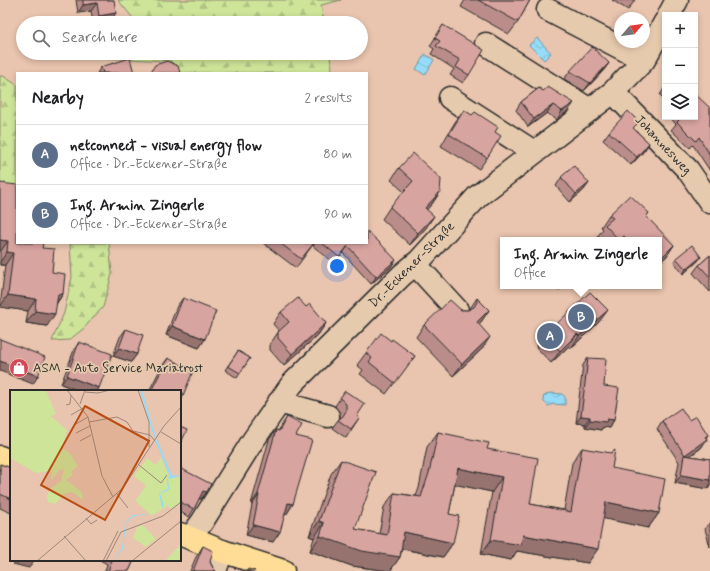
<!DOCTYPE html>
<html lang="en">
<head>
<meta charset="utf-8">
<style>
	body { margin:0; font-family:Mynerve,sans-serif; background:#f6f6f6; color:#202124 }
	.controls { position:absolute; right:12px; top:12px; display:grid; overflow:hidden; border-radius:0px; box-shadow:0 2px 6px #0003 }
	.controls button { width:36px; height:36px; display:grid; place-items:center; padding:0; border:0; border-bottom:1px solid #e0e0e0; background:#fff; color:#202124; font:20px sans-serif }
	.compass { position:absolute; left:614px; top:12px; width:36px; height:36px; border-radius:50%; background:#fff; box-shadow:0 2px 6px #0003; rotate:61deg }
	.you { position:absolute; left:337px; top:266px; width:14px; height:14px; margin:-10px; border:3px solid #fff; border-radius:50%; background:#1a73e8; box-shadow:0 0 0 6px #1a73e833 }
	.badge { display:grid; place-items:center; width:26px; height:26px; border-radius:50%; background:#111827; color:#fff; font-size:13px; font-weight:700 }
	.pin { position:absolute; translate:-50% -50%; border:2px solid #fff; box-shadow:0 1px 4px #0006 }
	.popup { position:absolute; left:500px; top:237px; width:162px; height:52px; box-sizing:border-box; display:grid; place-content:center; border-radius:0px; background:#fff; filter:drop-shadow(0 1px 3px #0005); font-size:13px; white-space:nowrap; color:#757577 }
	.popup b { font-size:15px; color:#202124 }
	.popup::after { content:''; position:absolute; left:50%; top:100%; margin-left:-8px; border:8px solid transparent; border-top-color:#fff }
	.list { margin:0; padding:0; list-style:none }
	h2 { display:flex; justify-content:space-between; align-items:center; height:52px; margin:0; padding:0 16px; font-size:17px }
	h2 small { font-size:13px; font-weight:400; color:#757577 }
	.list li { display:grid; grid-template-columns:26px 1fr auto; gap:12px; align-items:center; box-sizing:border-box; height:60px; padding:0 16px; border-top:1px solid #e0e0e0 }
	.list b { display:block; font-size:15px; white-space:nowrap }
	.list p { margin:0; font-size:13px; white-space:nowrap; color:#757577 }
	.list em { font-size:13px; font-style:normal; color:#757577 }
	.icon { flex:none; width:22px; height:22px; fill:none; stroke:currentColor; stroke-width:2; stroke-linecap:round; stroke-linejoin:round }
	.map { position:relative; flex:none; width:710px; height:571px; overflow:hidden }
	.search { position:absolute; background:#fff; box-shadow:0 2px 6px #0003; left:16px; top:16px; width:352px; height:44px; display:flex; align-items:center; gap:10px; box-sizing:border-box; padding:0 14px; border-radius:22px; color:#757577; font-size:15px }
	.panel { position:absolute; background:#fff; box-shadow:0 2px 6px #0003; left:16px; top:72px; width:352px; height:172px; border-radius:0px }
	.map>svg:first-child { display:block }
</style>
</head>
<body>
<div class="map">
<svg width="710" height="571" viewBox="0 0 710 571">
	<defs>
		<pattern id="forest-firs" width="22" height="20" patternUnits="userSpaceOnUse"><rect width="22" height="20" fill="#cee499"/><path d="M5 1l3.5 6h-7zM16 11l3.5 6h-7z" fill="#b1c484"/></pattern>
		<pattern id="water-waves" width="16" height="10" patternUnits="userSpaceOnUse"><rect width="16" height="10" fill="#96dcf8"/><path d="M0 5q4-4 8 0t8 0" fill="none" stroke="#81bdd5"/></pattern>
	</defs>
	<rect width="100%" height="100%" fill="#e9c4ae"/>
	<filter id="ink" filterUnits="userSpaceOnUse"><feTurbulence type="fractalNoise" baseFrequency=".025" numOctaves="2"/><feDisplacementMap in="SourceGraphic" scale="8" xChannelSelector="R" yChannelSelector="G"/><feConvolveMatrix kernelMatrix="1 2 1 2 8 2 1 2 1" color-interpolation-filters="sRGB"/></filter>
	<g filter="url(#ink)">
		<path fill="url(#forest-firs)" stroke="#7c8862" d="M118 0H341L321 5 324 23H137Z
			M80 53H329L332 67 329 73H178L171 61 81 57Z
			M0 76H3L17 85V188L0 185Z
			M70 243H109L112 274 103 307 83 329 69 340 52 341 64 313 72 277Z"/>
		<path fill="url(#water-waves)" stroke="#6b95a6" d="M537 38 551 53 544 60 529 45Z
			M425 54 434 60 425 75 416 69Z
			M549 393 562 394 565 397V405L553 404 548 406 544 402 543 397Z"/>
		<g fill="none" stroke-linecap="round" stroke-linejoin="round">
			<defs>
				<path id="minor" d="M548 10 644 60
					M669 15 677 0
					M486 44 590 110
					M613 92 688 170 710 202
					M450 98 534 152
					M415 264 457 310
					M279 402 328 416
					M190 538 202 522 252 442 292 384 402 275 419 261 478 196 613 92 644 60 665 22
					M215 571 222 551"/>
				<path id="major" d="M0 457 11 462
					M180 534 222 551 283 571"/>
			</defs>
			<use href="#minor" stroke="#2b2b2b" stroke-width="25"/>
			<use href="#major" stroke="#2b2b2b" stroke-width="25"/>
			<use href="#minor" stroke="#e6caad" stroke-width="22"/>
			<use href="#major" stroke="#ffdd96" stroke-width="22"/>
		</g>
		<path fill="#ba8d8a" stroke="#2b2b2b" d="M76 0H114L110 22 100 23H93L91 11 78 13Z
			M465 0H530L518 22 509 34 461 7Z
			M612 0H635L628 10Z
			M443 25 469 75 463 83 450 75 454 69 431 54 434 49 430 46Z
			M609 63 603 71 584 91 564 79 570 71Z
			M101 67 134 73H97Z
			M665 87V100L660 95Z
			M539 88 568 111 557 120 547 113 528 127 516 110 521 102Z
			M665 107V113L662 111Z
			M710 108V171L693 145 690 148 671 130 676 124 669 117H695Z
			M464 110 495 132 487 158 479 169 441 146 455 122Z
			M634 129 649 143 644 151 631 165 603 140 609 132Z
			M399 168 440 192 432 204 426 210V228L410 245 382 219 390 207 404 192 391 180Z
			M561 178 589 183 583 191 570 202 556 186Z
			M0 183 17 243 42 248 52 272 63 294 57 303 47 326 26 323 28 311 0 307 5 265H0Z
			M649 213 646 217 674 245 666 257 659 240H599L597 237 603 229 601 227 609 215Z
			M263 243H314L296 268Z
			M315 243H367L391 267 371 284 343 253 334 263 313 246Z
			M710 255V292L693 273 699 265Z
			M676 258 698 261 683 274 674 262Z
			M556 286H564L559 290Z
			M183 298 205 339 199 348 166 335 177 306Z
			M477 298 489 310 481 322 479 324 482 349 453 376 416 337 424 325 461 310H469Z
			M306 307 326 323 318 335 284 366 270 350V344L279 331 273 324 281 312Z
			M599 322 571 348 569 346 551 363 536 347 545 335Z
			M126 329 137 354 131 362 113 356 120 337Z
			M391 341 415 356 386 394 360 374 363 370 357 365 366 353Z
			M79 342 99 388 97 391H80L61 384 74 350Z
			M238 351 250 358 237 378 225 370Z
			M168 358 180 391H149L162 366Z
			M588 358 604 386 614 420 609 428 603 427 601 430 585 427V424L576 423 583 365Z
			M345 391 357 416 359 418 346 438 332 428 338 420 340 418V413L335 406Z
			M287 417 296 436 293 504 286 515 285 514 273 542 246 535 252 505 251 504 269 440 276 430 278 431Z
			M689 420 707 439 701 448 690 456 710 459V486L708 489 675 483 679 462 657 429 662 421Z
			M438 432 487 449 530 504 564 510 572 463 582 448 612 468 659 513 648 528 603 518 588 563 517 551 511 560 481 554 492 492 455 484 449 514 453 543 443 557 402 549 400 557 390 571H388L352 566 310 551 314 538 309 536 331 474 341 460 355 529 379 534 384 507 394 493 416 496 419 488 427 447Z
			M0 464 11 468V513L0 508Z
			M180 468 201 499H199L194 509 189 517 180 512Z
			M710 522V547L705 529Z
			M203 546 213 568 216 571H190L196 557Z
			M100 560H134L129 571H105L107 564Z"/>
		<path fill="#977370" stroke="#2b2b2b" d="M97 3 91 11 78 13 83 5Z
			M116 13 110 22 100 23H93L99 16Z
			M609 63 603 71 584 91 590 83Z
			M574 103 568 111 557 120 562 111Z
			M553 105 547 113 528 127 534 119Z
			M649 143 644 151 631 165 637 157Z
			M589 183 583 191 570 202 576 194Z
			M440 192 432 204 417 220 425 208Z
			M434 216 426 228 410 245 418 233Z
			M0 240 8 241 0 252Z
			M674 245 666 257 659 263V260Z
			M348 246 343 253 334 263 339 257Z
			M7 252 13 253 5 265H0V262Z
			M701 257 698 261 683 274 686 269Z
			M396 260 391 267 371 284 376 277Z
			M58 294H63L54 306Z
			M8 295 36 299 28 311 0 307Z
			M489 310 481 322 468 334 477 322Z
			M608 310 599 322 571 348 579 336Z
			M35 311 55 314 47 326 26 323Z
			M326 323 318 335 284 366 292 354Z
			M172 326 205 339 199 348 166 335Z
			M577 334 569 346 551 363 560 351Z
			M490 337 482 349 453 376 462 364Z
			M119 348 137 354 131 362 113 356Z
			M0 361 38 376 33 384 0 371Z
			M67 376 99 388 97 391H80L61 384Z
			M581 416 590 417 585 424 576 423Z
			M607 419 614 420 609 428 603 427 601 430 585 427 590 420Z
			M708 435 703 442 707 439 701 448 683 460 685 455Z
			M458 468 502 477 492 492 448 483Z
			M681 475 710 480V486L708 489 675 483Z
			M203 491 207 492 201 499 198 498Z
			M258 494 259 495 252 505 251 504Z
			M606 502 659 513 648 528 596 517Z
			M288 503 293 504 286 515 281 513Z
			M319 521 324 523 314 538 309 536Z
			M253 525 280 532 273 542 246 535Z
			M404 532 453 543 443 557 394 547Z
			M523 535 598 549 588 563 517 551 511 560 481 554 491 540Z
			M320 536 400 557 390 571 352 566 310 551Z
			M16 560H34L29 568 13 564Z"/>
		<path fill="#d8a4a0" stroke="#2b2b2b" d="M83 0H114L116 13 99 16 97 3 83 5Z
			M478 0H530L518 22Z
			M443 25 484 50 469 75 456 67 460 60 436 46 440 41 435 38Z
			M592 47 609 63 590 83 570 71Z
			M130 58 134 73H103L101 67Z
			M167 61 178 66 180 73H150L155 65Z
			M548 87 574 103 562 111 553 105 534 119 521 102 539 88 543 91Z
			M695 94 710 108V155L699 137 696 141 677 122 682 117H695Z
			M464 110 472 115 475 112 498 127 495 132 501 136 487 158 449 134Z
			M628 111 639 122 633 128 649 143 637 157 609 132Z
			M413 153 441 179 440 192 425 208 434 216 418 233 390 207 413 181 399 168Z
			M574 166 589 183 576 194 561 177Z
			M0 183 17 185V243H43L42 248 54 249 52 272 65 274 63 294H58L55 314 35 311 36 299 8 295 13 253 7 252 8 241 0 240Z
			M630 195 649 213 646 216 674 245 659 260V240H628L624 236 620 240H619L605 225 613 218 609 215Z
			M367 231 379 242 396 260 376 277 348 246 339 257 322 243H367Z
			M280 243H314L301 259Z
			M692 245 701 257 686 269 676 258Z
			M710 255V277L699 265Z
			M590 292 608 310 579 336 577 334 560 351 545 335Z
			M183 298 216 311 205 339 172 326Z
			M298 298 306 307 310 304 326 323 292 354 278 338V332L289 322 281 312Z
			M477 298 489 310 477 322 490 337 462 364 424 325 450 300 461 310H468L474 307 477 302Z
			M126 329 143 335 137 354 119 348Z
			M381 333 391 341 392 339 415 356 395 383 369 362 372 358 366 353Z
			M0 339 45 357 38 376 0 361Z
			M79 342 112 354 99 388 67 376Z
			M238 351 250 358 240 373 228 366Z
			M168 358 193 371 180 403V391H151Z
			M588 358 606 359 604 386 619 388 614 420 607 419 606 422 590 420V417L581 416Z
			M345 391 365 404 357 416 359 418 351 429 338 420 343 416 346 411V404L340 398Z
			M681 408 689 420 696 416 708 435 705 437 707 439 685 455 662 421Z
			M287 417 302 425 296 436 312 440 293 504 288 503 280 532 253 525 259 495 258 494 276 430 279 431Z
			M180 427 187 430 180 445Z
			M438 432 489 443 487 449 538 458 530 504 571 512 582 448 611 453 615 450 612 468 665 479 659 513 606 502 598 549 523 535 521 545 491 540 502 477 458 468 449 514 459 516 453 543 404 532 400 557 362 551 320 536 324 523 319 521 341 460 376 472 355 529 387 535 394 493 421 497 429 473Z
			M684 455 710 459V480L681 475Z
			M0 464 11 468V499L0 494Z
			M180 468 211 484 207 492 203 491 194 509 180 502Z
			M203 546 213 551 210 562 213 568 216 571H193Z
			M112 560H134L129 571H108Z
			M248 569 255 571H247Z"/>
	</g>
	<defs>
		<symbol id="shop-disc" viewBox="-11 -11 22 22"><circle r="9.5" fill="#d1495b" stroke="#e6caad"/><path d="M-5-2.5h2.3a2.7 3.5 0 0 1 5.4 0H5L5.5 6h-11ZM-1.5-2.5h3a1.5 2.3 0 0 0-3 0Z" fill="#fff"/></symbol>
	</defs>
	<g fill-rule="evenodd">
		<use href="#shop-disc" x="8" y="357" width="22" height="22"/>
	</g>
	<g text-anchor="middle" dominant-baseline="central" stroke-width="3.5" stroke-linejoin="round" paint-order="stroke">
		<g font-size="13" fill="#2b2b2b" stroke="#e6caad">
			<text transform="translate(663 145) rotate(47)">Johannesweg</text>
			<text transform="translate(412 265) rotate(-45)">Dr.-Eckener-Straße</text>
		</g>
		<g font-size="13" fill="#2b2b2b" stroke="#e6caad" text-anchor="start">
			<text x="33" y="368">ASM - Auto Service Mariatrost</text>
		</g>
	</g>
	<g transform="translate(10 390)">
		<rect width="171" height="171" fill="#e9c4ae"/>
		<path d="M0 0H35L37 3 46 24 41 26 57 40 52 59 59 62 68 76 61 82 63 85 56 90 72 102 73 110 62 102 54 104 45 114 38 112 37 106 40 99 51 91 54 79 49 80 43 89H41L42 81 26 83 0 68ZM170 150H171V171H155L170 155Z" fill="#cee499"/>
		<path d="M133 135 146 149 136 157 123 148 127 137Z" fill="#cee499"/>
		<path d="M151 67 160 88 171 87V112L161 119 157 116 142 126 125 111 136 96 124 86 137 68 146 75Z" fill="#cee499"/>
		<path d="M160 85 171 86 158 89 159 99 157 101 150 103 154 116 152 118 143 124 124 126 116 133 113 159 104 171 112 158 115 133 123 125 143 124 152 118 149 103 158 99 157 89Z" fill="#96dcf8"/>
		<path fill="none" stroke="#96dcf8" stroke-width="2" d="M131 0 145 47M146 50 161 86"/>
		<path fill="none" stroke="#9d877a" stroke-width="1" d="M57 0 78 27 92 86 103 107M128 0 139 32V57M75 2 88 3 100 0M70 14 75 0M56 15 60 14 61 5M61 25 73 18M79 32 107 27 117 32 123 41 140 45 145 51M66 34 78 27M151 42 171 54M66 43 80 36M70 51 81 45M129 75 151 93 157 85M107 104 118 118M76 128 81 134 87 130M54 146 76 171M27 171 113 98 154 36 171 17M93 171 108 141M96 171 111 142 153 126 171 112M122 171 171 131"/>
		<path fill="#b94e14" fill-opacity="0.15" stroke="#b94e14" stroke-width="2" d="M75 16 139 51 95 130 31 95Z"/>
		<rect width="171" height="171" fill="none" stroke="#2b2b2b" stroke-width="2"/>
	</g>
</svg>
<div class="controls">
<button>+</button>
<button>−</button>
<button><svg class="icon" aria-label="layers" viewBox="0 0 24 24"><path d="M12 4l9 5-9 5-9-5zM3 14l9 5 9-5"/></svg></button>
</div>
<svg class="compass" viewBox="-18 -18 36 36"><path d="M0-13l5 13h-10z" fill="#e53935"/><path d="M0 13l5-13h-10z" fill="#757577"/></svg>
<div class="you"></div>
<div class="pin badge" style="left:550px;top:336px;background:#5c6f8a">A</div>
<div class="pin badge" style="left:581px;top:317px;background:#5c6f8a">B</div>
<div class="popup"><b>Ing. Armin Zingerle</b>Office</div>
<div class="search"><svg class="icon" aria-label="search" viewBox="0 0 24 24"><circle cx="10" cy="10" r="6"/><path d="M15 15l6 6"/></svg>Search here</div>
<section class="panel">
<h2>Nearby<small>2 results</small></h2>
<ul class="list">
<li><span class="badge" style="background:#5c6f8a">A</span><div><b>netconnect - visual energy flow</b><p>Office · Dr.-Eckener-Straße</p></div><em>80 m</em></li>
<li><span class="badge" style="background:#5c6f8a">B</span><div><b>Ing. Armin Zingerle</b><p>Office · Dr.-Eckener-Straße</p></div><em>90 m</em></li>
</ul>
</section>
</div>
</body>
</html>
